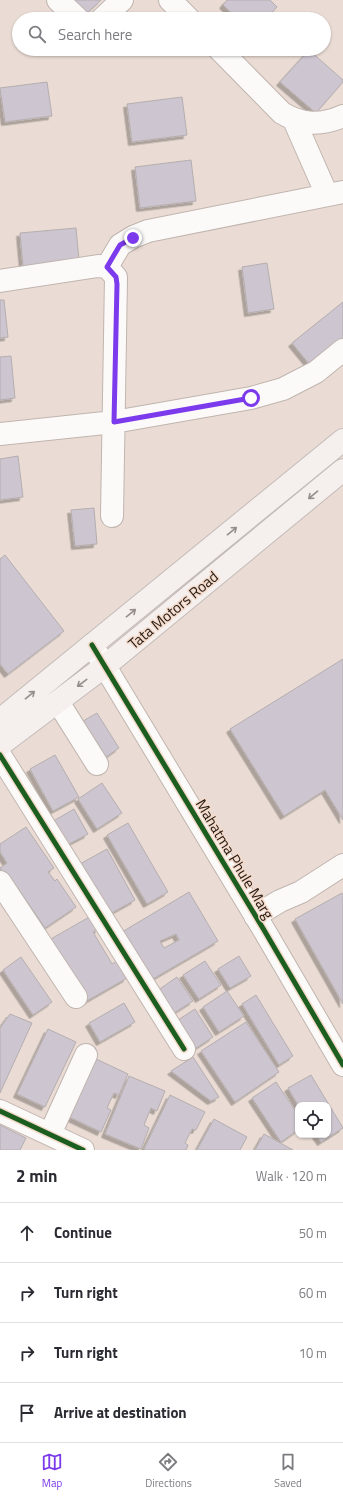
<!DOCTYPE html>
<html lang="en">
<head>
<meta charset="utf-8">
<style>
	body { margin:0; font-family:"Titillium Web",sans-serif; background:#f2f2f3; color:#2b2b33 }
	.controls { position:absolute; right:12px; bottom:12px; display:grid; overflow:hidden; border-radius:8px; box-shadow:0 1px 3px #0004 }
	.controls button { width:36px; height:36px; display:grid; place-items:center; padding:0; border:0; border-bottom:1px solid #e1e1e2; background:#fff; color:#2b2b33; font:20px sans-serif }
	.stop { position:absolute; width:12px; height:12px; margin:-9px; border:3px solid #7c3aed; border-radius:50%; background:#fff }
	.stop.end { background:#7c3aed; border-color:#fff; box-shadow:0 1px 4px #0008 }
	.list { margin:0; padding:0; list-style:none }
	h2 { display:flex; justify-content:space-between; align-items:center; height:52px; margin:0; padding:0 16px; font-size:17px }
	h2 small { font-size:13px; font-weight:400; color:#7c7c81 }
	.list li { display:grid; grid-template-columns:26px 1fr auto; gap:12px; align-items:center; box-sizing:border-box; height:60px; padding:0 16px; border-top:1px solid #e1e1e2 }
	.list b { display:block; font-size:15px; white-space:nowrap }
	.list em { font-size:13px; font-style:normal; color:#7c7c81 }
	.icon { flex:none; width:22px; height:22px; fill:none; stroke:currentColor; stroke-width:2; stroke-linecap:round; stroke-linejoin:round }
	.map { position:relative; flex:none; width:343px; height:1150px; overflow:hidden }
	.search { position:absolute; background:#fff; box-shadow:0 1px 3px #0004; left:12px; right:12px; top:12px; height:44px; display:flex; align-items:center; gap:10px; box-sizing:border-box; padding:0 14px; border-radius:22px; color:#7c7c81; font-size:15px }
	.sheet { height:292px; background:#fff }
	nav { display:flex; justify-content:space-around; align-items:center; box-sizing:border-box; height:56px; border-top:1px solid #e1e1e2; background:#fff; font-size:11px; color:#7c7c81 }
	nav a { display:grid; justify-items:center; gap:2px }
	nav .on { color:#7c3aed }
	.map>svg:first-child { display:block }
</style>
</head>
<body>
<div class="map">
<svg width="343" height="1150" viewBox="0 0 343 1150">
	<defs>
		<filter id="shadow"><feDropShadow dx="-3.5" dy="3.5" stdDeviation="0" flood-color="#0004"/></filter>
	</defs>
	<rect width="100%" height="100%" fill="#eadcd4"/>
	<path fill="#cdc5cf" stroke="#b5aeaf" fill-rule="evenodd" filter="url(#shadow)" d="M68 0H101L84 16Z
		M227 0H270L277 7 266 19H238L223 5Z
		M309 50 343 80V82L316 113 280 82Z
		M47 82 52 116 5 122 0 88Z
		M182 97 187 135 132 142 127 104Z
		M191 160 196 201 140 208 135 167Z
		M76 228 79 260 23 266 20 233Z
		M267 263 274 309 248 313 242 267Z
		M0 300H4L8 337 0 338Z
		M343 302V349L315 371 292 343Z
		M11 356 15 398 0 400V357Z
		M18 456 23 497 0 500V459Z
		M94 508 97 544 75 546 71 510Z
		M5 555 64 631 8 674 0 664V559Z
		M343 659V820L325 790 284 816 230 729Z
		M97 713 119 748 106 757 83 721Z
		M55 755 79 797 53 811 30 769Z
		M102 783 122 813 97 829 78 799Z
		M74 809 88 834 63 847 50 823Z
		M128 823 168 892 147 904 107 835Z
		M26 827 54 868 48 872 55 881 57 879 76 907 45 928 17 887 14 889 0 868 7 863 0 852V844Z
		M107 849 135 900 106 916 78 865Z
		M189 892 218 941 151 980 122 932ZM176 934 179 940 164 948 160 941Z
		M342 893 343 895V1004L295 919Z
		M91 916 99 929 93 932 112 964 117 961 127 978 85 1002 49 940Z
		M239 956 251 976 230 988 218 969Z
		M21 957 52 1002 33 1015 3 970Z
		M205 961 221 985 199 999 183 975Z
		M177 977 193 1001 169 1016 154 993Z
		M227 991 244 1016 219 1032 203 1007Z
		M256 995 293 1056 279 1065 242 1004Z
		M124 1003 135 1022 100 1042 89 1023Z
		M195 1009 213 1037 190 1052 172 1024Z
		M10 1014 32 1023 0 1093V1028Z
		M246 1022 279 1072 235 1102 201 1051Z
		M48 1029 76 1042 45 1107 17 1094Z
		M92 1057 128 1074 119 1095 114 1093 107 1108 111 1110 101 1132 65 1115Z
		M193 1057 219 1097 211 1101 171 1071Z
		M311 1075 343 1128 321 1142 316 1135H328V1105H298L288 1088Z
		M129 1076 165 1091 157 1111 151 1108 144 1125 149 1128 141 1149 105 1134Z
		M276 1082 298 1115V1130L281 1142 252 1098Z
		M170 1095 205 1112 196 1130 192 1129 185 1143 188 1145 186 1150H146L144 1149Z
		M214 1119 247 1137 240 1150H197Z
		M0 1125 26 1138 20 1150H0Z
		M264 1134 293 1150H255Z"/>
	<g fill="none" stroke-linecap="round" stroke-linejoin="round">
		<defs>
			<path id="minor" d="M58 0 78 19
				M170 0 189 19
				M102 19 122 0
				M219 49 282 113C302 125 321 126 343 116
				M294 120 327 195
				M107 267 120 245 133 237 148 231 343 192
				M0 281 98 266 107 267 116 277 112 516
				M0 434 114 422 251 398 283 389 316 372 343 350
				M92 645 264 930 343 1065
				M58 702 97 764
				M0 755 184 1049
				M0 882 76 997
				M255 916 280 901 301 892 343 865
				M0 1111 83 1150
				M50 1134 86 1055"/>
			<path id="major" d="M0 720 343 440
				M0 745 105 666 343 470"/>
		</defs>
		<use href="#minor" stroke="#c0b5af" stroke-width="24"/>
		<use href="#major" stroke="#c3bbb8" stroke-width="24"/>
		<use href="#minor" stroke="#fcfaf9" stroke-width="22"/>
		<use href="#major" stroke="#f5efed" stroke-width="22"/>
		<defs>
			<path id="cycleway" d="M92 645 264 930 343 1065
				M0 755 184 1049
				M0 1111 83 1150"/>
		</defs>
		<use href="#cycleway" stroke="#f4daca" stroke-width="8"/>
		<use href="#cycleway" stroke="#1b5e20" stroke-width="5"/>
	</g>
	<defs><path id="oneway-shaft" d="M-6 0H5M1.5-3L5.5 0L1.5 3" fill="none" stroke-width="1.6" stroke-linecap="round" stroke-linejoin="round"/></defs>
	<g stroke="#968e8a">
		<use href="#oneway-shaft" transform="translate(313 495) rotate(140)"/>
		<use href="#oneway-shaft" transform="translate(232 531) rotate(-39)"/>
		<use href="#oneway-shaft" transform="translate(131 613) rotate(-39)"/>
		<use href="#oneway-shaft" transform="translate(82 683) rotate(143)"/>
		<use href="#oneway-shaft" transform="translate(30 695) rotate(-39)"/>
	</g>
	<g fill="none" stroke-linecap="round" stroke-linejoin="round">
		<path stroke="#7c3aed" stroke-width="5" d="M133 238 120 245 107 267 116 277 117 284 114 422 251 398"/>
	</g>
	<g text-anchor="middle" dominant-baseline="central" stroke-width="3" stroke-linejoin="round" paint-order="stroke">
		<g font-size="15" fill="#211812" stroke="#f4daca">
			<text transform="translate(173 610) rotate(-40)">Tata Motors Road</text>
			<text transform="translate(235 859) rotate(59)">Mahatma Phule Marg</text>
		</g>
	</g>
</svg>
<div class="controls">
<button><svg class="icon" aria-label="locate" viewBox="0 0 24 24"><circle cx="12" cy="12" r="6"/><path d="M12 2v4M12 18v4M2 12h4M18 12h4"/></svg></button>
</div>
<div class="stop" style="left:251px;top:398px"></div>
<div class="stop end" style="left:133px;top:238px"></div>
<div class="search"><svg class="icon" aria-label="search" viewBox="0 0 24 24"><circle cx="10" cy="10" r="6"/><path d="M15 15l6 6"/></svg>Search here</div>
</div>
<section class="sheet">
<h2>2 min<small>Walk · 120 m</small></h2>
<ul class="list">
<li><svg class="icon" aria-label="ahead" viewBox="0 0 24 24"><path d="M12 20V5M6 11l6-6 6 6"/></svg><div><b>Continue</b></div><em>50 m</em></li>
<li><svg class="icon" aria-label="right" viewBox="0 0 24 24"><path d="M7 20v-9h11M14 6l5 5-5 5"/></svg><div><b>Turn right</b></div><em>60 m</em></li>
<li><svg class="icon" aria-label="right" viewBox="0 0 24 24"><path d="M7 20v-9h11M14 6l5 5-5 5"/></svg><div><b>Turn right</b></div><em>10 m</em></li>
<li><svg class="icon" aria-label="arrive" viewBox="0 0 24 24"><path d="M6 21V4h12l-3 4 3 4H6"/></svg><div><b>Arrive at destination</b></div></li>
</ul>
</section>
<nav>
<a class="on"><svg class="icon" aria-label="map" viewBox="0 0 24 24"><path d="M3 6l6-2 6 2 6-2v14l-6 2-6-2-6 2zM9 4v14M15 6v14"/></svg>Map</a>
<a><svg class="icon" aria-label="directions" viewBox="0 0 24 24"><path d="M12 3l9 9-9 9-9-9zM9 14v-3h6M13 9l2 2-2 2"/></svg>Directions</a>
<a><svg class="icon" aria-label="saved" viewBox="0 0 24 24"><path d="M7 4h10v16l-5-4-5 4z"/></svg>Saved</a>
</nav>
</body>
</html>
